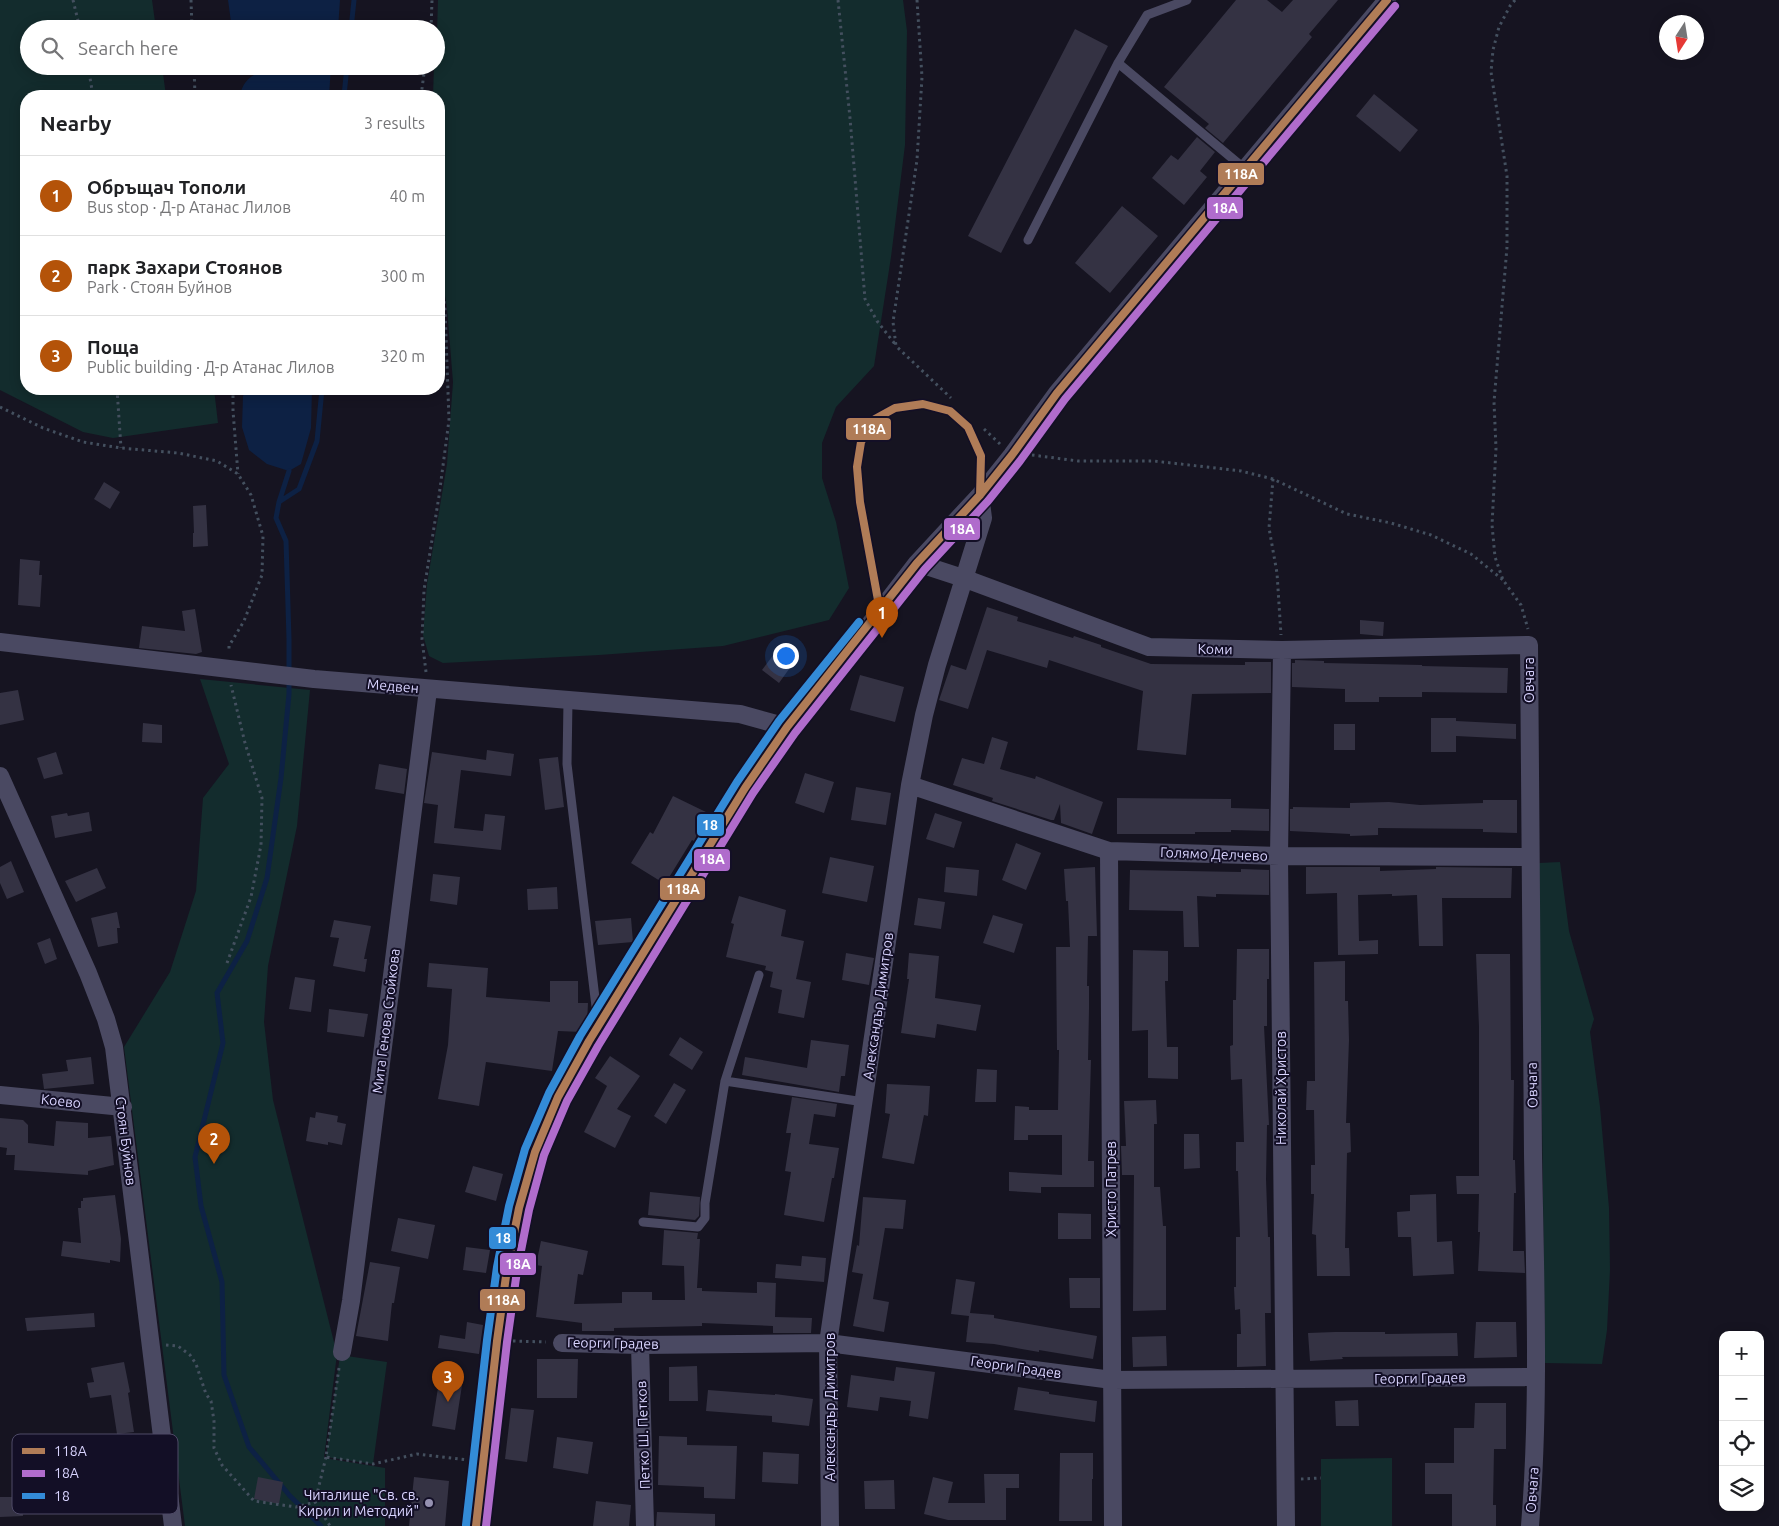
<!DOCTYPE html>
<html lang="en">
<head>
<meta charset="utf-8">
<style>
	body { margin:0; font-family:Ubuntu,sans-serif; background:#f2f2f2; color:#202124 }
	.controls { position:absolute; right:15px; bottom:15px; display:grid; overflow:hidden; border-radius:10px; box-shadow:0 2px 12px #0003 }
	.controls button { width:45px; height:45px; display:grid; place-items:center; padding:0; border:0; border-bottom:1px solid #e0e0e0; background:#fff; color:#202124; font:25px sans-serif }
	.compass { position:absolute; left:1659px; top:15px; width:45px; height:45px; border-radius:50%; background:#fff; box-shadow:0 2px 12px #0003; rotate:192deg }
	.you { position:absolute; left:785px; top:655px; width:18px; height:18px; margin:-12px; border:4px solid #fff; border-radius:50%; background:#1a73e8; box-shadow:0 0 0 8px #1a73e833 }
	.badge { display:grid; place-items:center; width:32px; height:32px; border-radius:50%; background:#b45309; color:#fff; font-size:16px; font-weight:700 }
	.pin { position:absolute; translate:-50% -41px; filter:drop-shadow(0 1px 2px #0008) }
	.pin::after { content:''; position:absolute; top:26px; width:18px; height:15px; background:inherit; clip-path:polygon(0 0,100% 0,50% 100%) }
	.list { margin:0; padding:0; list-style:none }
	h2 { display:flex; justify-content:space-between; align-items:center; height:65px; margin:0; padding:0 20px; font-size:21px }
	h2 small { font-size:16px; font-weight:400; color:#757577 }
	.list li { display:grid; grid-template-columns:32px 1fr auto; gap:15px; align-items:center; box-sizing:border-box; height:80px; padding:0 20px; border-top:1px solid #e0e0e0 }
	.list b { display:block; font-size:19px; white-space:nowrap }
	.list p { margin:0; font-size:16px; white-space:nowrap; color:#757577 }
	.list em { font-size:16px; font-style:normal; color:#757577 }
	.icon { flex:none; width:28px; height:28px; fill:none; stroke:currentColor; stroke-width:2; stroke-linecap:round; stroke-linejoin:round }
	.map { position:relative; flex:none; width:1779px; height:1526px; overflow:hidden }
	.search { position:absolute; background:#fff; box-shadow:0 2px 12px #0003; left:20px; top:20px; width:425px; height:55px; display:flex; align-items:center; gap:12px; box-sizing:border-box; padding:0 18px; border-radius:28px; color:#757577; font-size:19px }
	.panel { position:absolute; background:#fff; box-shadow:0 2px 12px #0003; left:20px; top:90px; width:425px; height:305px; border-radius:20px }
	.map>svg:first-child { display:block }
</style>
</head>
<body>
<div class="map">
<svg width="1779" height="1526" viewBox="0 0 1779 1526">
	<rect width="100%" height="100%" fill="#161421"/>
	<path fill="#132c2d" d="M0 0H152L156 29H29V66H162L166 96H26V389H214L218 423 113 438 83 432 0 390Z
		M438 0H903L907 31 905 145 891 257 874 366 836 407 822 443V478L836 522 849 588 829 620 723 646 599 655 443 663 429 656 423 635 427 584 447 464 453 382 447 308 439 258V96H433L434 66H436Z
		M200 679 310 690 297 826 268 966 264 1022 273 1100 337 1354 324 1458 385 1468V1526H185L124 1047 170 972 196 891 203 798 229 764Z
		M1560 862 1569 931 1594 1019 1590 1032 1600 1107 1609 1208 1610 1270 1607 1330 1602 1364 1545 1363 1539 863Z
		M340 1355 387 1362 373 1464 326 1457Z
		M1392 1458V1526H1321V1459Z"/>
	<path fill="#0d2144" d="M228 0H340L338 29H232Z
		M281 66H331L329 96H240C244 74 261 71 281 66Z
		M247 389H312L311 428 301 464 289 471 267 464 249 450 242 427 243 396Z"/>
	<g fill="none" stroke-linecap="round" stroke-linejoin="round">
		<path stroke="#0d2144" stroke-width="5" d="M351 29 354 0
			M344 96 347 66
			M279 502 289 471
			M321 1526 290 1496 249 1447 224 1375 222 1282 201 1206 195 1157 223 1043 217 993 247 941 267 878 281 778 289 694V639L286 541 276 518 279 502 299 489 317 441 322 389"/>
	</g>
	<path fill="#343243" d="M1236 0H1267L1282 12 1293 0H1338L1309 34 1312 37 1223 143 1205 128 1209 124 1164 87Z
		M1075 29 1108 46 1001 253 968 236Z
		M1374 94 1418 130 1400 152 1356 116Z
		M1197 137 1215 152 1200 171 1207 177 1184 205 1152 178 1171 155 1178 160Z
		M1122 206 1158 236 1110 293 1075 263Z
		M104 482 120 492 110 509 94 499Z
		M206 505 208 546 193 547V533H194L193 506Z
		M20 559 40 561 39 575H42L40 607 18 605Z
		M987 607 1018 617 1017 621 1073 638 1074 636 1101 645V647L1151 664 1245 665V662H1271V693L1192 694 1186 755 1137 750 1143 691 1049 660 1047 668 987 650 968 709 939 700 951 665 966 670Z
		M195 609 202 652 196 654 139 648 142 626 185 631 182 611Z
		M1360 620 1384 622 1383 636 1360 634Z
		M780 646 797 658 779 683 762 670Z
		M1295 660 1324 661V663L1422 665V666L1508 668 1507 693 1422 692V697H1379V702H1345V689L1292 687V663H1295Z
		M860 675 904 687 895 722 850 710Z
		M18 690 24 720 0 725V693Z
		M1431 718H1456V721L1516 724V739L1456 736V752H1431Z
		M143 723 162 725V743L142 742Z
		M1334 724H1355V750H1334Z
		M992 737 1008 742 1000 769 1035 779 1036 776 1103 802 1092 834 1061 823 1060 804 1054 820H1051L992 801 993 798 953 785 962 758 984 764Z
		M487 750 514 754 511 776 461 770 454 828 483 831 485 814 505 816 501 850 434 843 438 805 424 803 432 752 486 760Z
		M56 752 63 774 44 779 37 758Z
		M558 757 564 807 545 810 539 759Z
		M379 764 407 769 404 794 375 789Z
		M805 773 834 782 824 813 795 803Z
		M856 787 891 793 886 825 851 820Z
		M673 796 708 813 694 841 692 840 665 884 631 863 650 832 653 834Z
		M1117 798 1231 799V808L1269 809V831L1231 830V832H1195V834H1117Z
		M1483 800H1517V833L1483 832V829L1378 828V835L1350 836V834L1290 831V809H1293V807L1350 808V803L1389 802 1420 805 1483 803Z
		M89 812 92 831 55 838 51 816 67 813 68 816Z
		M935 813 962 822 954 848 926 839Z
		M1016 843 1041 853 1026 890 1002 880Z
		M830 857 874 866 867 902 822 893Z
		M11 861 24 892 7 899 0 883V867Z
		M946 867 979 870 977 896 944 892Z
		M1095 867 1097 936H1088L1087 986H1089V1009L1088 1060H1091L1088 1161H1094V1187H1041V1193L1009 1191V1172L1062 1175V1135H1028V1140H1014L1015 1106 1029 1107V1110H1058L1059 1050H1057L1056 947H1070L1068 901H1066L1064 869Z
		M1306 867H1380V871L1436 869V867L1512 868 1511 898H1442L1443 946H1419L1417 895 1392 896V894L1358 895 1359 941 1378 940V954L1338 955 1337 893 1306 894Z
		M97 868 106 888 76 902 65 881Z
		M1241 869 1269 870V895L1216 894V897L1197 896 1199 947H1184L1183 911 1129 910 1130 870 1241 872Z
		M433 874 460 877 457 905 430 901Z
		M557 887 558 909 528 910 527 889Z
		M739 896 786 910 781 936 804 941 796 979 811 982 804 1018 778 1013 782 990 770 987 773 972 765 970 766 966 726 957 734 924 731 923Z
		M918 898 945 902 941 929 914 925Z
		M117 912 120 928H117L118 943 98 947 91 918Z
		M993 915 1023 924 1014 953 983 943Z
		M631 918 633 942 598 945 595 921Z
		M334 920 371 926 364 959H367L365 972 333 966 339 938 330 937Z
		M50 938 57 959 45 964 37 943Z
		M1237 949H1269V979H1267V1026H1264L1269 1125H1267L1266 1179 1268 1237H1270L1271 1313H1265L1266 1366 1237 1367V1334H1241L1240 1309 1235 1310 1234 1287H1236V1237H1240L1238 1171H1236V1142H1244L1242 1079 1231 1080 1230 1046 1233 1045V1000H1236Z
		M1133 950 1168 951V981H1165L1167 1047H1178V1079L1148 1078V1030L1132 1031Z
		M846 953 874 958 869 985 842 980Z
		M909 953 939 956 935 998 981 1005 976 1031 937 1024 935 1038 901 1033 909 979H907Z
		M1476 954H1510L1511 1080H1514L1513 1160H1515L1516 1193H1514L1513 1251H1524L1525 1273 1478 1271 1480 1232H1478L1479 1194H1457L1456 1176H1479V1027Z
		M1345 961V1001H1348L1349 1040 1346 1123H1350L1351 1152 1347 1153 1345 1248H1349L1350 1276H1317L1316 1235 1312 1234 1314 1194H1311V1165H1315L1314 1110H1306L1307 1081H1315L1314 962Z
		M429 963 488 968 486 997 550 1002V981H578V1003H588L587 1024 582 1032 558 1031 552 1071 486 1062 479 1106 438 1099 448 1045 452 989 427 987Z
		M295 977 315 980 311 1012 289 1009Z
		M329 1009 368 1014 364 1037 327 1032Z
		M680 1037 703 1052 692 1070 669 1055Z
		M811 1040 849 1045 845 1076H841L839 1092 742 1075 745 1057 807 1068Z
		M610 1056 640 1076 617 1109 631 1116 615 1148 584 1132 607 1086 595 1078Z
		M91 1057 94 1084 44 1089 42 1074 68 1071 66 1060Z
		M977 1069 997 1070 996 1102H975Z
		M674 1083 686 1090 666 1124 654 1116Z
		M887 1084 930 1086 928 1116 924 1115 914 1164 882 1158 890 1114 885 1113Z
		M792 1097 837 1104 835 1117 814 1114 809 1144 839 1148 834 1178H832L824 1222 784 1215 791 1172 785 1171 791 1133H786Z
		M1156 1100 1157 1124H1154V1187H1160L1163 1226H1166V1310L1133 1311 1134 1175H1122L1121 1146H1126L1124 1101Z
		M316 1112 338 1116 337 1122 346 1124 342 1145 328 1142V1145L306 1141 310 1117 315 1118Z
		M0 1118 23 1120 28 1125V1143L54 1146 56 1121 88 1123V1138L111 1136 114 1165 88 1171V1175L14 1170 15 1155H6L7 1148 0 1147Z
		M1184 1134H1199L1200 1168 1184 1169Z
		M473 1166 503 1174 496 1201 465 1192Z
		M650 1192 700 1197 699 1216 695 1220 648 1215Z
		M1436 1194 1437 1242 1452 1241 1454 1274 1413 1276 1411 1237H1398L1397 1212 1410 1211V1195Z
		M115 1195 121 1239 120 1262 110 1260V1263L61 1256 63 1241 81 1243 78 1208H81V1201H83V1198Z
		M863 1197 906 1200 903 1229 885 1228 873 1299 889 1302 884 1332 853 1326 863 1274 852 1272 857 1245 859 1246Z
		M1058 1213 1091 1214V1239H1058Z
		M398 1218 435 1225 428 1259 391 1251Z
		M664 1230 698 1233 697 1239H700L697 1288H702V1291L757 1293V1282L776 1283 775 1317 812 1318 811 1333H773V1326L702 1323V1326L614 1328V1331H582V1323L536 1317 542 1266 536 1265 541 1241 588 1251 583 1275 578 1274 574 1304 622 1303V1292H652V1300H685L684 1266 662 1265Z
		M466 1247 490 1250 486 1273 463 1270Z
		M802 1256 826 1258 824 1282 775 1278 776 1264 801 1266Z
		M370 1262 400 1267 394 1303H392L388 1341 356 1336Z
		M1069 1278H1100V1308H1070Z
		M956 1279 975 1282 970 1313 994 1315V1318L1097 1336 1093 1359 1039 1350V1352L994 1344 966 1342 969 1316 951 1314Z
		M94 1313 95 1327 27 1331 25 1318Z
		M467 1322 483 1325 479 1354 438 1348 440 1335 465 1339Z
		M1476 1322H1516L1517 1357 1474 1358Z
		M1335 1332H1385V1334L1457 1333 1458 1356 1342 1357 1343 1359 1310 1361 1308 1333Z
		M1166 1336 1167 1366 1133 1367 1132 1337Z
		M537 1359H578L577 1398H537Z
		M124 1362 130 1392 128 1393 134 1432 117 1434 111 1395 90 1398 87 1383 94 1382 91 1368Z
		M697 1366 698 1401H669V1367Z
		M896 1367 935 1372 928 1419 909 1416 911 1401 880 1397 878 1411 847 1407 851 1375 894 1381Z
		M440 1375 463 1379 455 1430 432 1426Z
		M1018 1387 1049 1392V1394L1097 1401 1095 1422 1014 1410Z
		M708 1390 775 1395V1394L813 1399 809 1426 772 1422V1416L706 1411Z
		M1358 1400 1359 1426H1336L1335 1401Z
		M1475 1403H1506V1449H1494L1493 1505H1496V1526H1452V1494H1425V1463H1454V1428H1474Z
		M511 1408 534 1410 527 1462 505 1459Z
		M659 1436 687 1437V1445L737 1446 735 1499 704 1498V1487L658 1485Z
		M557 1437 593 1442 588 1474 553 1468Z
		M763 1452 799 1454 798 1484 762 1482Z
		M1060 1453H1093V1479H1092V1521H1059Z
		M984 1474H1019V1488H1006V1520H948L924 1514 933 1477 953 1482 948 1503H985Z
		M258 1477 283 1482 279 1504 254 1499Z
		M414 1477 449 1481 445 1526H409Z
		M894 1480 895 1509H865L864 1481Z
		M0 1497H22L23 1516 0 1517Z
		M596 1501 631 1505 629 1526H593Z
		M657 1512 715 1514V1526H656Z"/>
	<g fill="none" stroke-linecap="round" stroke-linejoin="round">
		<path stroke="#44505f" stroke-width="3" stroke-dasharray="2.5 4" stroke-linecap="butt" d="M73 0 80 29
			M191 0 192 29
			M838 0 850 118 865 299 877 321 895 344
			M917 0 922 77 917 160 893 322 896 346 951 398
			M1515 0 1510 6 1499 27 1493 50 1491 72 1507 176V247L1494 402 1496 448 1492 525 1495 557 1503 580 1521 605 1528 629
			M431 29 432 0
			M88 66 93 96
			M194 66 195 96
			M421 96 425 66
			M117 389 121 448
			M233 389V411L238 474
			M0 407 43 428 83 442 121 448 178 453 217 461 238 474 251 495 263 536 262 575 244 621 229 646V652
			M984 429 1000 444
			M1032 455 1078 461H1154L1241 471 1273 479 1347 514 1391 523 1431 535 1471 554 1503 580
			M1273 479 1269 528 1277 573 1281 635
			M426 672 422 639 424 590 439 496 449 420 445 309 439 261
			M227 963 251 897 261 845 262 798 245 743 231 685
			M513 1341 546 1342
			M166 1345 178 1346 190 1355 196 1364 206 1394 211 1401 214 1421V1448L222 1465 254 1501 296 1507 315 1502
			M339 1368 326 1457 373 1464 417 1454 468 1460
			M326 1457 315 1502 330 1526
			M1301 1479 1321 1478"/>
		<path stroke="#4a4962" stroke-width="9" d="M1118 63 1245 169
			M1028 240 1118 63 1147 15 1187 0
			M880 610 860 502 857 467 861 442 875 419 895 408 923 404 950 411 968 427 981 456V492
			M568 701 567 764 598 1023
			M725 1081 864 1102
			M643 1222 698 1227 705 1218V1203L725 1081 759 975"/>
		<path stroke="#4a4962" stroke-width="18" d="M917 563 963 578 1149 647 1282 650 1529 645C1529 814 1531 984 1533 1154 1535 1278 1540 1402 1530 1526
			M0 642 314 679 740 714 787 727
			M1282 650 1279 856 1286 1526
			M0 776 88 973 106 1019 114 1047 173 1526
			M910 785 1109 851 1279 856 1529 857
			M1109 851 1113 1526
			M0 1095 123 1107
			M562 1343 640 1345 828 1343 1112 1380 1536 1377
			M640 1345 645 1526
			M342 1352 351 1301 428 690
			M476 1526 497 1341 507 1269 519 1208 535 1152 558 1097 589 1041 745 788 787 727 867 628 917 563 980 495 1012 455 1057 393 1387 0
			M830 1526 828 1343 910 785 924 715 937 665 983 518 980 495"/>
		<defs>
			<path id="bus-1" d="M880 611 860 502 857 467 861 442 875 419 895 408 923 404 950 411 968 427 981 456 980 495
				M476 1526 497 1341 507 1269 519 1208 535 1152 558 1097 589 1041 745 788 787 727 917 563 980 495 1012 455 1057 393 1387 0"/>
			<path id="bus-2" d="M486 1526 507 1342 517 1271 529 1210 544 1155 567 1101 598 1046 753 793 795 733 925 569 988 501 1020 461 1065 399 1395 6"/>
			<path id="bus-3" d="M466 1525 487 1340 497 1267 509 1206 525 1149 549 1093 580 1036 737 782 779 721 859 622"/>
		</defs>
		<use href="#bus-1" stroke="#130f26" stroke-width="11"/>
		<use href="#bus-2" stroke="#130f26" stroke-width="11"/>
		<use href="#bus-3" stroke="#130f26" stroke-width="11"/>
		<use href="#bus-1" stroke="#b07c57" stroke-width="8"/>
		<use href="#bus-2" stroke="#b06ccc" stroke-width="8"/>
		<use href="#bus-3" stroke="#338bd7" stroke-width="8"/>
	</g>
	<circle fill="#9591b1" stroke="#130f26" stroke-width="2" cx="429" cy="1503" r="5"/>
	<g text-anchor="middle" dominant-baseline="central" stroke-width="4" stroke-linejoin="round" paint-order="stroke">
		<g font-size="14" fill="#d9d4ff" stroke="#130f26">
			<text transform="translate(1215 649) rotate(1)">Коми</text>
			<text transform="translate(1529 680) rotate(-90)">Овчага</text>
			<text transform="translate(393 686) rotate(5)">Медвен</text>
			<text transform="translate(1214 854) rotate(2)">Голямо Делчево</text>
			<text transform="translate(878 1006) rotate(-82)">Александър Димитров</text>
			<text transform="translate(386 1021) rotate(-83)">Мита Генова Стойкова</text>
			<text transform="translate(1532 1085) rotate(-91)">Овчага</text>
			<text transform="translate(1281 1088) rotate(-90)">Николай Христов</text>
			<text transform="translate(61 1101) rotate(6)">Коево</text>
			<text transform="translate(126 1141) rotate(83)">Стоян Буйнов</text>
			<text transform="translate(1111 1189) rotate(-90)">Христо Патрев</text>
			<text transform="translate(613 1343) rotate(1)">Георги Градев</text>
			<text transform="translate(1016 1367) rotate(8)">Георги Градев</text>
			<text transform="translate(1420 1378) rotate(-1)">Георги Градев</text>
			<text transform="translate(830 1407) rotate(-90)">Александър Димитров</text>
			<text transform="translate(643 1435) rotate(-92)">Петко Ш. Петков</text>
			<text transform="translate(1532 1490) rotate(-86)">Овчага</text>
		</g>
		<g font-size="14" fill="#d9d4ff" stroke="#130f26" text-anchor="end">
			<text x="419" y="1495">Читалище "Св. св.<tspan x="419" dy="16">Кирил и Методий"</tspan></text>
		</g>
	</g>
	<rect x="12" y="1434" width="166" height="80" rx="8" fill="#130f26" stroke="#4e4a67" stroke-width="1"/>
	<rect x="22" y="1448" width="23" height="6" fill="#b07c57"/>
	<rect x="22" y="1470" width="23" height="7" fill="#b06ccc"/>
	<rect x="22" y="1493" width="23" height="6" fill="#338bd7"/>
	<g font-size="14" fill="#d9d4ff">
		<text x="54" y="1456">118А</text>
		<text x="54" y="1478">18А</text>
		<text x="54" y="1501">18</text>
	</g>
	<g stroke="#130f26" stroke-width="2">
		<rect x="1217" y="162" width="48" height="24" rx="5" fill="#b07c57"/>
		<rect x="1206" y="196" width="38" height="24" rx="5" fill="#b06ccc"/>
		<rect x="845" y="417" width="47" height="24" rx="5" fill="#b07c57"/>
		<rect x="943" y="517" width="38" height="24" rx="5" fill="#b06ccc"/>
		<rect x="696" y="813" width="29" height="24" rx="5" fill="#338bd7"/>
		<rect x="693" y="848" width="38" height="24" rx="5" fill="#b06ccc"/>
		<rect x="659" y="877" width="47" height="24" rx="5" fill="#b07c57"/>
		<rect x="488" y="1226" width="29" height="24" rx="5" fill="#338bd7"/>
		<rect x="499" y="1252" width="38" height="24" rx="5" fill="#b06ccc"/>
		<rect x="479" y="1288" width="47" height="24" rx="5" fill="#b07c57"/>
	</g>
	<g font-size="14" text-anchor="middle" font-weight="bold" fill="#fff">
		<text x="1241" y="179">118А</text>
		<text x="1225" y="213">18А</text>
		<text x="869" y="434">118А</text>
		<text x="962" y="534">18А</text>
		<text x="710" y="830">18</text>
		<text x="712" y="864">18А</text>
		<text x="683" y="894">118А</text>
		<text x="503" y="1243">18</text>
		<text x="518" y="1269">18А</text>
		<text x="503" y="1305">118А</text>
	</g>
</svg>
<div class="controls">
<button>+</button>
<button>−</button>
<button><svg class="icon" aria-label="locate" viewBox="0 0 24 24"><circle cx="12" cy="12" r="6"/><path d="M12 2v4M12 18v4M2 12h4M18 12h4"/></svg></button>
<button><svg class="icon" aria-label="layers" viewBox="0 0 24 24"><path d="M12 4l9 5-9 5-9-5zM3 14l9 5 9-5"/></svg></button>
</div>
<svg class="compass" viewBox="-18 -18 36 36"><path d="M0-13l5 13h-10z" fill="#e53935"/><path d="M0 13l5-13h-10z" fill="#757577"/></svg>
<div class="you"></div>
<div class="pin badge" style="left:882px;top:638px">1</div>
<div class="pin badge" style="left:214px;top:1164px">2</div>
<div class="pin badge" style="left:448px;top:1402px">3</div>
<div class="search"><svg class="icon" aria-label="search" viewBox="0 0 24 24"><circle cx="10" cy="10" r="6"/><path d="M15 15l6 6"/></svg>Search here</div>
<section class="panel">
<h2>Nearby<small>3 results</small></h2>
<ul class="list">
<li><span class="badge">1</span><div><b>Обръщач Тополи</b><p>Bus stop · Д-р Атанас Лилов</p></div><em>40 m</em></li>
<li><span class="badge">2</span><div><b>парк Захари Стоянов</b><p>Park · Стоян Буйнов</p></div><em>300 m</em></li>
<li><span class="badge">3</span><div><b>Поща</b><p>Public building · Д-р Атанас Лилов</p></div><em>320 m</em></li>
</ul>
</section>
</div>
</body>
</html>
